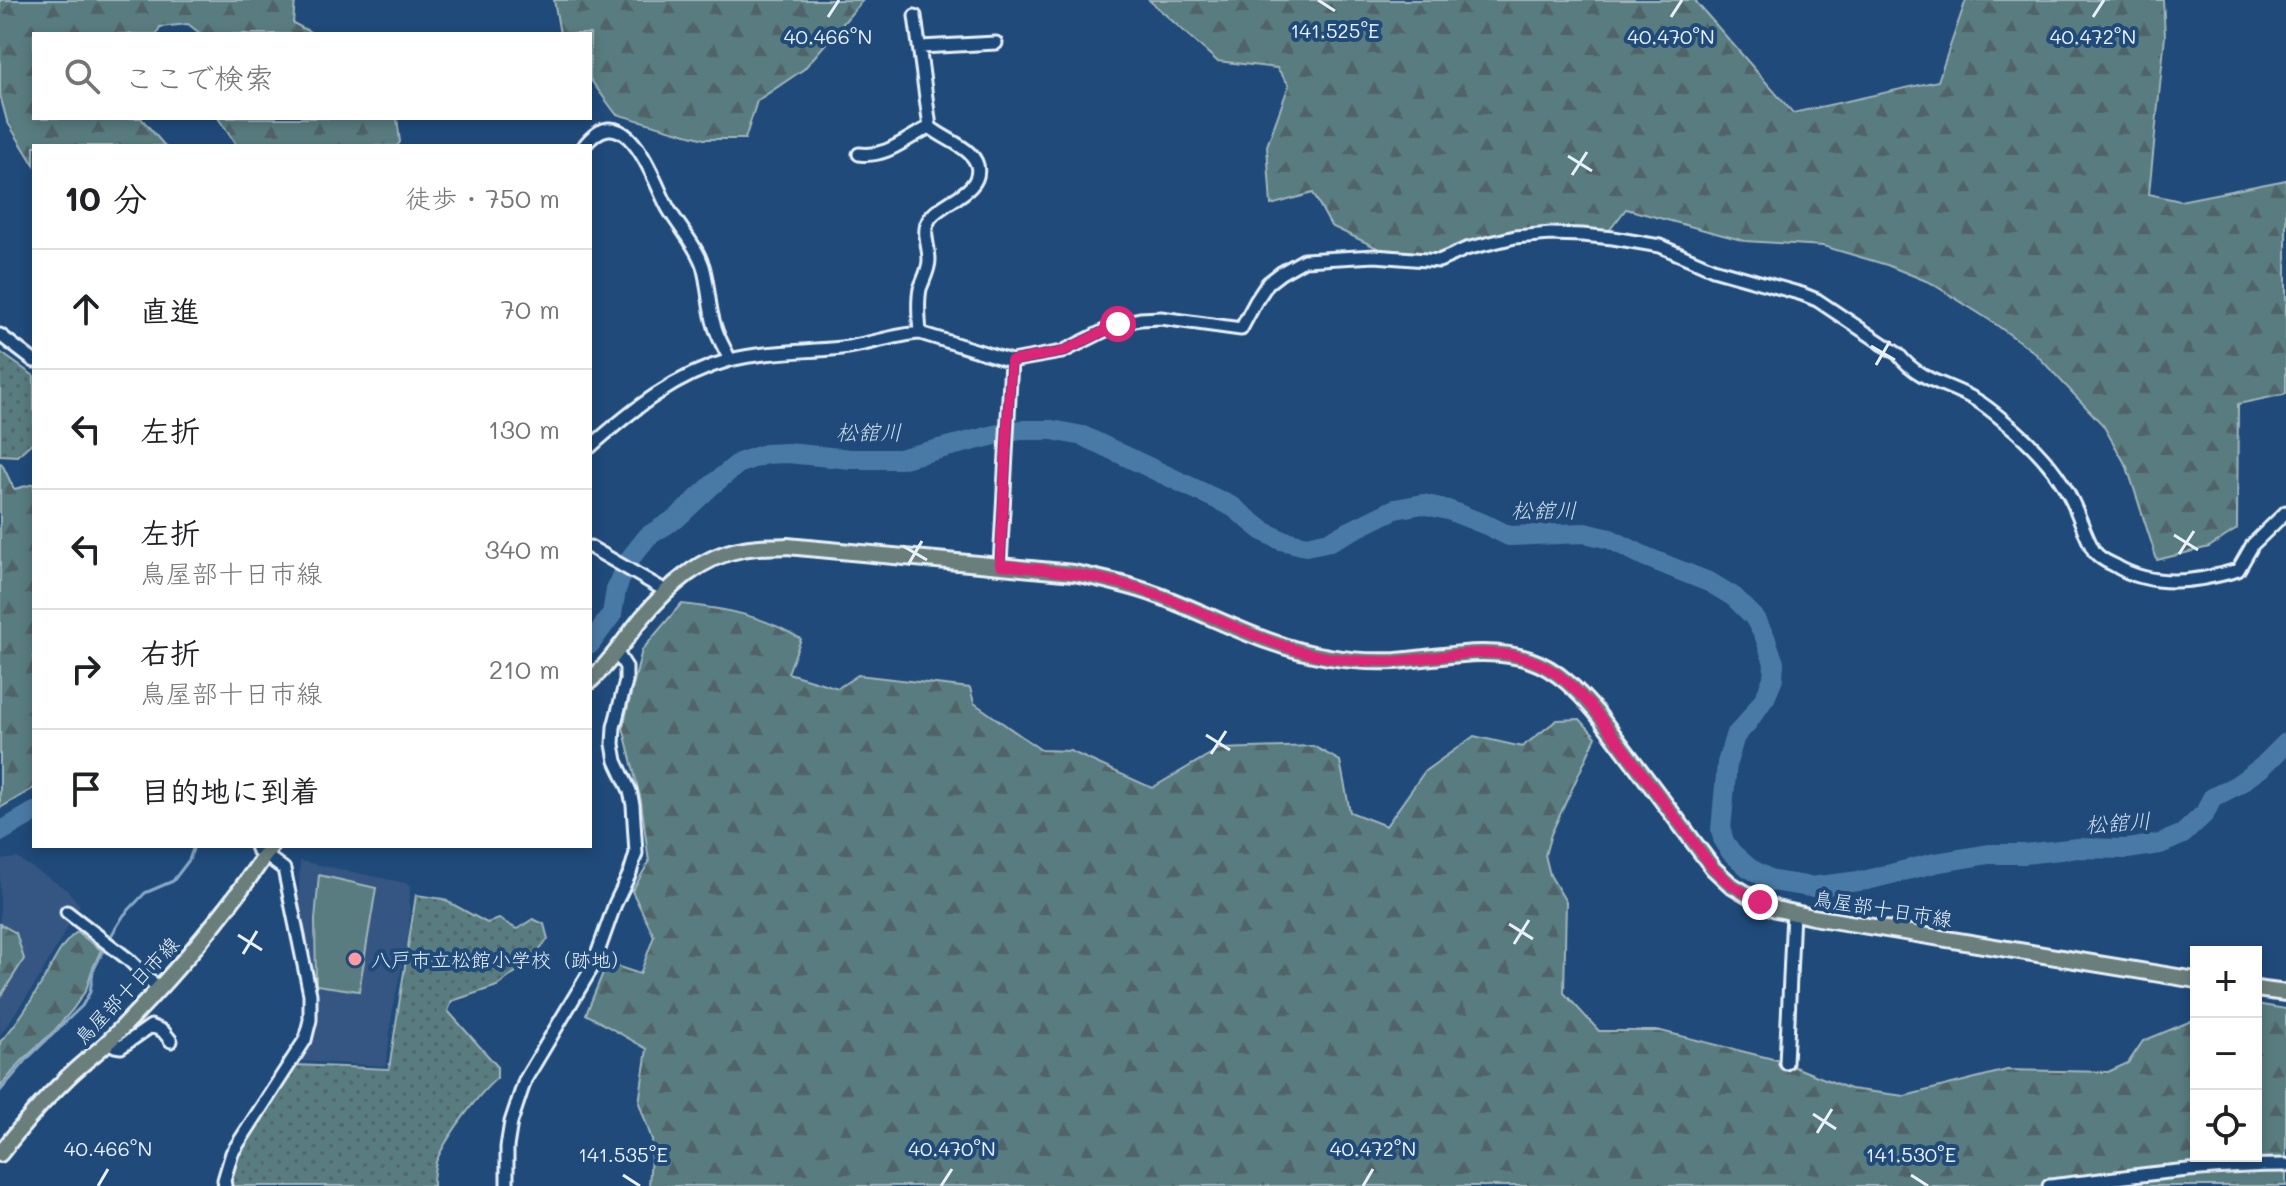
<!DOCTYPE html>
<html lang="ja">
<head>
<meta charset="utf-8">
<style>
	body { margin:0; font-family:Mali,"Klee One",sans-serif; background:#f6f6f6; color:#202124 }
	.controls { position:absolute; right:24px; bottom:24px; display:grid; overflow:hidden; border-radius:0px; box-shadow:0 4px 12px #0003 }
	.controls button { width:72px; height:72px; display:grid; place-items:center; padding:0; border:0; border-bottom:2px solid #e0e0e0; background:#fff; color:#202124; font:40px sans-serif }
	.stop { position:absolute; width:24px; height:24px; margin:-18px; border:6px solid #db2777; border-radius:50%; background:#fff }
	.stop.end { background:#db2777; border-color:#fff; box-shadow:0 2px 8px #0008 }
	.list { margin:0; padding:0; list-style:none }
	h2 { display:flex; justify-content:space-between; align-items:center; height:104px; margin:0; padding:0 32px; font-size:34px }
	h2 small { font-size:26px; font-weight:400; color:#757577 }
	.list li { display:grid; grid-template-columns:52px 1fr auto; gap:24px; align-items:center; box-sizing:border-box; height:120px; padding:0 32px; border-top:2px solid #e0e0e0 }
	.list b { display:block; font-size:30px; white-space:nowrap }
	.list p { margin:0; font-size:26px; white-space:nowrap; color:#757577 }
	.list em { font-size:26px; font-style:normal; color:#757577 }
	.icon { flex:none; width:44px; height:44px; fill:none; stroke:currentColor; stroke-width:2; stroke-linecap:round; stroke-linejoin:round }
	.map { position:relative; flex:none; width:2286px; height:1186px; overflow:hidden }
	.search { position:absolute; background:#fff; box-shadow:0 4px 12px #0003; left:32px; top:32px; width:560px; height:88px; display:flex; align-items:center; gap:20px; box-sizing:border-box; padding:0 28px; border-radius:0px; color:#757577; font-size:30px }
	.panel { position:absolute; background:#fff; box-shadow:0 4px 12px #0003; left:32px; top:144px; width:560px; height:704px; border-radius:0px }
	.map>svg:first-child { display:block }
</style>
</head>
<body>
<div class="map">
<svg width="2286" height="1186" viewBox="0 0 2286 1186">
	<defs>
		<pattern id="grass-dots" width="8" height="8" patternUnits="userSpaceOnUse" patternTransform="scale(2)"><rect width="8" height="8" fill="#597b7f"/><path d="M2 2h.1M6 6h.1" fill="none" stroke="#506467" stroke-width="1.8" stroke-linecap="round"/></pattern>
		<pattern id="forest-firs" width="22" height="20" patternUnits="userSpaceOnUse" patternTransform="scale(2)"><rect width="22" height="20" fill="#597b7f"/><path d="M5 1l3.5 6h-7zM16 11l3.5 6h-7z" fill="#506467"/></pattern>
	</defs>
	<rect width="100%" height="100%" fill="#1f4a7a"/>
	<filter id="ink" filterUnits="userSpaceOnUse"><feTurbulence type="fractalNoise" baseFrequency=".0125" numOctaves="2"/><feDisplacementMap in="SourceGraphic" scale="16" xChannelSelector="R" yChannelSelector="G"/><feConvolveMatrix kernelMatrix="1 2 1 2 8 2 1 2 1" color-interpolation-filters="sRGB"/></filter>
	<g filter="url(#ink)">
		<path fill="#365782" d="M17 858 66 889 80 905 36 983 0 1035V860Z
			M300 861 410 884 409 932 393 1007 386 1066 298 1061 308 1046 311 1031 298 926Z"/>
		<path fill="url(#grass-dots)" stroke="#a0b6bc" stroke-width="2" d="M0 352 34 376V441L17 456 0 455Z
			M416 895 443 899 487 923 499 919 517 929 533 919 544 924 548 939 529 962 497 986 452 1001 448 1011 497 1066V1078C479 1093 450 1133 439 1155 434 1164 433 1176 433 1186H231C228 1156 278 1092 296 1065L389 1069Z"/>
		<path fill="url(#forest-firs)" stroke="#a0b6bc" stroke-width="2" d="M0 0H295L293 23 314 34H201L188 24 160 27 157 34H34V118H141L165 146H34V165L7 121 0 95Z
			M554 0H863L804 69 757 101 745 139H704L616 114 590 79V34H560Z
			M1149 0H1697L1696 2 1793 113 1938 81 1966 0H2163L2165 36 2149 194 2180 201 2286 180V394L2238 404 2237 529 2209 547 2157 560 2127 467 2103 425 2034 352 1991 321 1931 283 1887 265 1823 246 1745 241 1626 209 1608 232H1570L1448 250 1425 256 1390 254 1331 226 1313 193 1271 205 1267 146 1289 85 1277 68 1217 61Z
			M218 118H397L400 142 397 146H237Z
			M0 463 2 464 14 489 34 484V788L0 808Z
			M681 604C726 609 762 615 801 639L788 673 838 688 858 675 970 688 974 703 1041 750 1070 751 1152 788 1219 749 1313 746 1340 761 1350 812 1386 826 1425 771 1474 736 1522 747 1557 720 1580 719 1596 737 1551 834 1545 855 1550 875 1566 902 1564 993 1599 1031H1661L1777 1060 1850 1089 1905 1096 2007 1070 2108 1072 2128 1063 2143 1041 2196 1019V1156H2256V1004L2286 1009V1186H649L652 1140 639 1103 647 1049 586 1014 607 963 640 974 654 936 632 891 649 862 641 801 623 727 642 650Z
			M0 924 16 933 24 959 0 997Z
			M77 932 101 950 92 970 86 990 73 1009 55 1030 21 1062 0 1087V1042C16 1025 29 1005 41 984 53 965 59 945 77 932Z"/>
		<path fill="#597b7f" stroke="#a0b6bc" stroke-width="2" d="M319 875 376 888 359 991 316 985 315 920Z"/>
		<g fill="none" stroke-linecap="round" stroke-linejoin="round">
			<path stroke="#89aac6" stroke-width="3" d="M109 939 124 915 145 893 173 881 189 860 194 846
				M0 1091 29 1057 82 1006 90 992 93 971 106 945"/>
			<path stroke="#497aa5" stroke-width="20" d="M590 644 612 614 616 590 622 574 632 556 648 536 677 518 711 486 739 463 765 454 787 453 851 459H899L999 434 1021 430H1052L1083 436 1233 507 1263 531 1281 540 1306 546 1330 541 1395 509 1423 504 1448 510 1489 526 1509 536 1585 533 1610 539 1646 557 1711 583 1734 597 1754 617 1765 637 1774 663 1773 678 1766 696 1747 723 1735 736 1727 763 1721 830 1724 842 1732 853 1749 868 1773 881 1811 887 1867 880 1935 863 1989 854H2024L2078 848 2127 849 2160 844 2183 834 2205 813 2212 798 2237 785 2262 767 2286 743
				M0 832 34 812"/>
			<defs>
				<path id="minor" d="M915 16 930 127C943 139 972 147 977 165 984 192 942 201 930 218 921 231 929 245 929 260 929 270 923 280 920 289 917 304 919 318 920 333
					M920 47 996 43
					M584 146C626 93 652 178 668 208 679 227 696 245 703 266 709 286 708 307 715 327 718 338 725 349 730 360
					M859 154C887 158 906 138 930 127
					M0 335 34 361
					M590 447C632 410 675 375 730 360 767 351 804 352 841 348 868 345 893 335 920 333L1011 361 1062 352 1118 324 1140 319 1161 318 1241 329 1256 301 1268 283 1281 273 1304 260 1375 256 1439 261 1466 249 1515 237 1551 234 1582 235 1613 238 1660 246 1713 269 1802 294 1817 300 1898 354C1920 382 1947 383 1976 400 1990 408 2002 420 2015 430 2038 450 2059 473 2072 501 2080 517 2085 536 2094 551 2098 557 2107 562 2114 565 2153 589 2197 582 2238 570L2253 544 2286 512
					M590 547 666 591
					M1000 565 1011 361
					M67 912 128 959 158 988
					M109 1041 115 1046 121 1047 151 1026 163 1031 171 1041
					M1786 1063 1793 913
					M225 1186 224 1180 232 1153 305 1040 310 1020V994L284 869 257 849 256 846
					M507 1186V1147L511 1122 525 1080 593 966 615 904 630 873 636 853 633 805 630 791 616 761 613 744 614 727 626 681V667L617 653
					M2049 1186C2128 1177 2207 1165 2286 1165"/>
				<path id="major" d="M590 681C612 661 624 640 642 618 668 587 701 556 743 549 757 546 773 547 787 546L1074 573C1102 579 1130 585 1157 595 1214 616 1268 648 1329 657 1352 661 1373 662 1396 661 1439 658 1488 645 1530 660 1557 669 1578 691 1596 712L1713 868 1730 884 1760 902 1776 909 1813 917 2196 980
					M2256 989 2286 993
					M0 1154C20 1128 41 1103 65 1080 79 1065 96 1054 111 1039 170 979 225 916 271 846"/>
			</defs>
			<use href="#minor" stroke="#e8f1f8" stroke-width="17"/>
			<use href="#major" stroke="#e8f1f8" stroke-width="20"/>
			<use href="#minor" stroke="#1f4a7a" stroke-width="11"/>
			<use href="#major" stroke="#6b7f7c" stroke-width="14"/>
		</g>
	</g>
	<g fill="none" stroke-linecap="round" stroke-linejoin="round" filter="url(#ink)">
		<path stroke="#db2777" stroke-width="10" d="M1118 324 1062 352 1011 361 1000 565C1053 570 1104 576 1155 594 1212 614 1265 646 1325 657 1349 661 1373 662 1398 661 1441 658 1489 645 1530 660 1558 670 1578 691 1596 712L1713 868 1730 884 1760 902"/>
	</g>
	<path fill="none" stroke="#e8f1f8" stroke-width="3" d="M1318 0 1335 11M828 17 839 0M1671 17 1682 0M2093 17 2104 0M1568 156 1592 171M1572 175 1587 152M1871 346 1895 360M1876 365 1890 341M2174 535 2198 550M903 546 927 560M2179 554 2194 531M908 565 922 541M1206 735 1230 750M1211 754 1226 731M1509 924 1533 939M238 935 262 950M1514 944 1529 920M243 954 257 931M1813 1114 1836 1129M1817 1133 1832 1109M623 1175 640 1186M1911 1175 1928 1186M98 1186 108 1169M941 1186 952 1169M1363 1186 1373 1169"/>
	<circle fill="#ff9aa2" stroke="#1f4a7a" stroke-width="3" cx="355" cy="959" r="8"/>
	<g text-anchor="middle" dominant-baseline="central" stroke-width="8" stroke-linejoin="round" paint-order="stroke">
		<g font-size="20" fill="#e8f1f8" stroke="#1f4a7a">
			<text transform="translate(1883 908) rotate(9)">鳥屋部十日市線</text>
			<text transform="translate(126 990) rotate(-46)">鳥屋部十日市線</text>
		</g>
		<g font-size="20" fill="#e8f1f8" stroke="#1f4a7a" text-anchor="start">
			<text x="371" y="959">八戸市立松館小学校（跡地）</text>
		</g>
		<g font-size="22" font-style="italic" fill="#d0dfec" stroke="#1f4a7a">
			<text x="869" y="431">松舘川</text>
			<text x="1544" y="509">松舘川</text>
			<text transform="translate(2118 822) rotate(-4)">松舘川</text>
		</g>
	</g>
	<g font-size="20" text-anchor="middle" fill="#e8f1f8" stroke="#1f4a7a" stroke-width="8" stroke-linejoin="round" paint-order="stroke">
		<text x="1335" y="38">141.525°E</text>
		<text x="828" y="44">40.466°N</text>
		<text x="1671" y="44">40.470°N</text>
		<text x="2093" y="44">40.472°N</text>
		<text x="108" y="1156">40.466°N</text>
		<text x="952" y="1156">40.470°N</text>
		<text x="1373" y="1156">40.472°N</text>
		<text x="623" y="1162">141.535°E</text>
		<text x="1911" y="1162">141.530°E</text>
	</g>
</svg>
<div class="controls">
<button>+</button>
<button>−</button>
<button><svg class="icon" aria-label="locate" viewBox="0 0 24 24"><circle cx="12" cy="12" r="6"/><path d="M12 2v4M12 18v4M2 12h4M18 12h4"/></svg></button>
</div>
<div class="stop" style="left:1118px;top:324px"></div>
<div class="stop end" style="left:1760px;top:902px"></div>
<div class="search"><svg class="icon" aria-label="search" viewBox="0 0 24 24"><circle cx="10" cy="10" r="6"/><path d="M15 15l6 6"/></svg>ここで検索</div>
<section class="panel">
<h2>10 分<small>徒歩 · 750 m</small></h2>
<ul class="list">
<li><svg class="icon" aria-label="ahead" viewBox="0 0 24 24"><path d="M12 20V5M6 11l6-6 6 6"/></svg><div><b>直進</b></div><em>70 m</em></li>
<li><svg class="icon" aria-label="left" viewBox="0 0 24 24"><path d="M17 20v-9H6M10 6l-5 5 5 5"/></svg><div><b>左折</b></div><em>130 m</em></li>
<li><svg class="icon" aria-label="left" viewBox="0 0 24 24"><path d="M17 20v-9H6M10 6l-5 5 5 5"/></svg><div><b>左折</b><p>鳥屋部十日市線</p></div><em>340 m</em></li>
<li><svg class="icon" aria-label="right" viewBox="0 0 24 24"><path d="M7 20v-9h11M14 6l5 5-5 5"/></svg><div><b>右折</b><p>鳥屋部十日市線</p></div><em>210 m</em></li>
<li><svg class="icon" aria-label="arrive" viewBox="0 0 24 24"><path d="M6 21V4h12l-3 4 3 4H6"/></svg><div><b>目的地に到着</b></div></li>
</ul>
</section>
</div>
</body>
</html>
